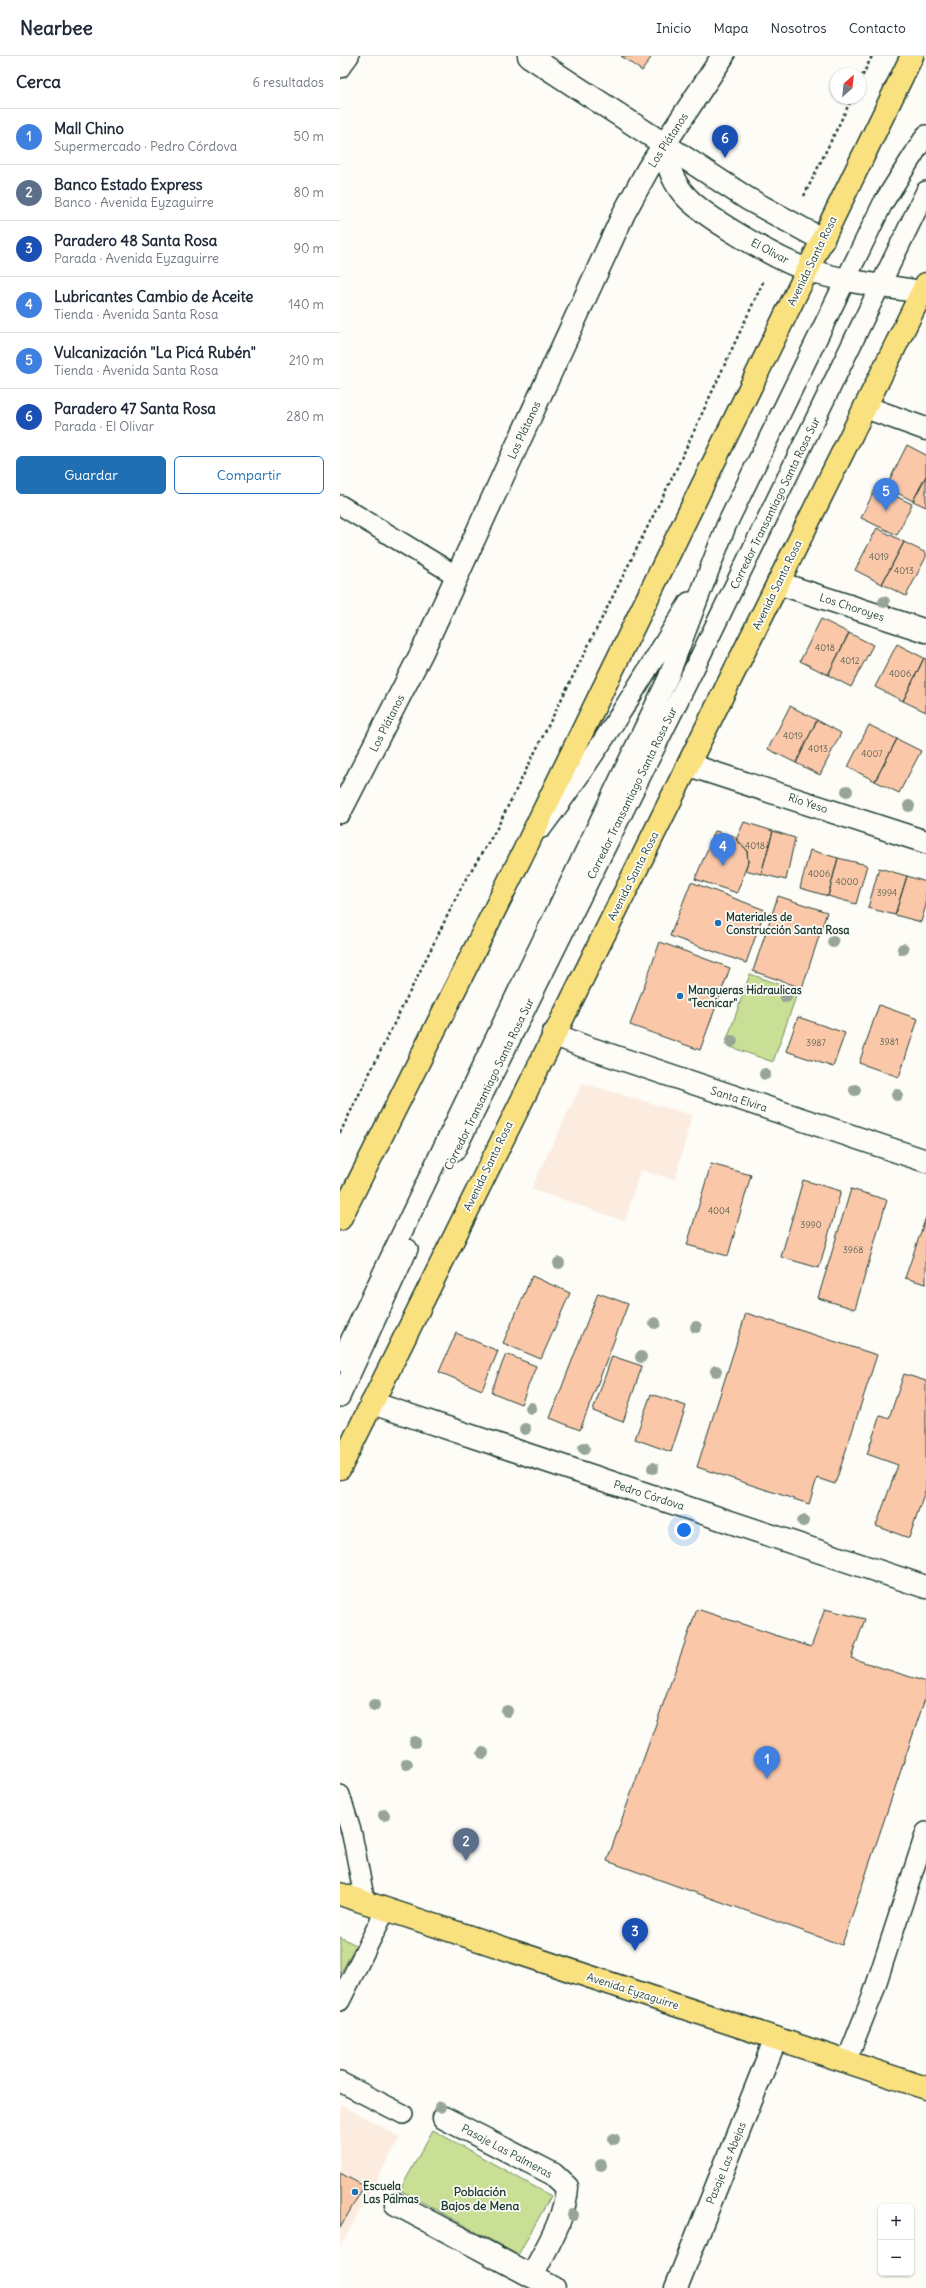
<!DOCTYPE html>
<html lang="es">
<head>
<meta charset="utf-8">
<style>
	body { margin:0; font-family:Delius,sans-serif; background:#f2f2f3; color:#1f2937 }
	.controls { position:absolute; right:12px; bottom:12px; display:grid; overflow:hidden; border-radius:6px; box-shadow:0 1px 3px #0004 }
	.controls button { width:36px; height:36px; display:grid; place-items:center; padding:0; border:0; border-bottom:1px solid #e0e1e3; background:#fff; color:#1f2937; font:20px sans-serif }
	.compass { position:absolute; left:490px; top:12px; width:36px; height:36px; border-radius:50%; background:#fff; box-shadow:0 1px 3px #0004; rotate:27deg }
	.you { position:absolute; left:344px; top:1474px; width:14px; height:14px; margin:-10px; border:3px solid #fff; border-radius:50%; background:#1a73e8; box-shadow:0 0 0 6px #1a73e833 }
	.badge { display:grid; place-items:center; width:26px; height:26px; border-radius:50%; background:#1f6fb2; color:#fff; font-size:13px; font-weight:700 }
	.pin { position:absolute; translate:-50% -33px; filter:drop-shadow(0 1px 2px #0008) }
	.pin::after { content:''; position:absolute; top:21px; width:14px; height:12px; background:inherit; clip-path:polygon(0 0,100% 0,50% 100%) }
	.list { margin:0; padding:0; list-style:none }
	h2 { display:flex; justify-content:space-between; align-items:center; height:52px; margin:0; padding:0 16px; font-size:17px }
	h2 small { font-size:13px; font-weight:400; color:#747a83 }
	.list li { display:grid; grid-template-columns:26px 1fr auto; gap:12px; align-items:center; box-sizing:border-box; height:56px; padding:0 16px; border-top:1px solid #e0e1e3 }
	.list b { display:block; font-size:15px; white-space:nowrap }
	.list p { margin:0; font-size:13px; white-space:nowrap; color:#747a83 }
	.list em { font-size:13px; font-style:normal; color:#747a83 }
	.actions { display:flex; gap:8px; padding:12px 16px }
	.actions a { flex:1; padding:9px 0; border:1px solid #1f6fb2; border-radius:6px; text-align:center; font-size:14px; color:#1f6fb2 }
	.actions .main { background:#1f6fb2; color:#fff }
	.map { position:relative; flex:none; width:586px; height:2232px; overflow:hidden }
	header { display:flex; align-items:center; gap:24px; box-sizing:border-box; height:56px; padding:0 20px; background:#fff; border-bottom:1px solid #e0e1e3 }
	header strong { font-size:19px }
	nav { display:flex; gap:22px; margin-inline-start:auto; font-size:14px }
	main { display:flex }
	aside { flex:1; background:#fff }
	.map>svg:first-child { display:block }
</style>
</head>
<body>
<header>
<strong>Nearbee</strong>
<nav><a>Inicio</a><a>Mapa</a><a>Nosotros</a><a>Contacto</a></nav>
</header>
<main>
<aside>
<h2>Cerca<small>6 resultados</small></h2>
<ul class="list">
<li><span class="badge" style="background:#3f7fe0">1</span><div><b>Mall Chino</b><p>Supermercado · Pedro Córdova</p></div><em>50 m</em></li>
<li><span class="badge" style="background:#5c6f8a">2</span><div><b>Banco Estado Express</b><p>Banco · Avenida Eyzaguirre</p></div><em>80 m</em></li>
<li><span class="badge" style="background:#1a4fb4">3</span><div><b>Paradero 48 Santa Rosa</b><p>Parada · Avenida Eyzaguirre</p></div><em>90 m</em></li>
<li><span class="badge" style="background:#3f7fe0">4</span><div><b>Lubricantes Cambio de Aceite</b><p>Tienda · Avenida Santa Rosa</p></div><em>140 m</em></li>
<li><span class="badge" style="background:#3f7fe0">5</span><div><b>Vulcanización &quot;La Picá Rubén&quot;</b><p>Tienda · Avenida Santa Rosa</p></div><em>210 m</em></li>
<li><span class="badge" style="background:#1a4fb4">6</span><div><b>Paradero 47 Santa Rosa</b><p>Parada · El Olivar</p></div><em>280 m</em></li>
</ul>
<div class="actions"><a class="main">Guardar</a><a>Compartir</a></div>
</aside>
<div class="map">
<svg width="586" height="2232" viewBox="0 0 586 2232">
	<rect width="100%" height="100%" fill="#fdfcf7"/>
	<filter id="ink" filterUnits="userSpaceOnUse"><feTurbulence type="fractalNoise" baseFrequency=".025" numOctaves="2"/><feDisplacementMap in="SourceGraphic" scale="8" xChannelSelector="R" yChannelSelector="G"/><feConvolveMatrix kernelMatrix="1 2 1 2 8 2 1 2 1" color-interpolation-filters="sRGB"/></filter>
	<g filter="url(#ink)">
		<path fill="#fcece0" d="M242 1027 352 1059 335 1124 300 1114 285 1165 191 1133Z
			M0 2048 60 2081 0 2191Z"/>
		<path fill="#c8df95" stroke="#748e64" d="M410 918 458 935 433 1006 385 989Z
			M0 1881 16 1889 0 1918Z
			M93 2074 211 2140 178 2199 60 2134Z"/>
		<path fill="#fac8a9" stroke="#1f3d34" d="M281 0H312L302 15Z
			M567 389 586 399V420L573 445 546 431Z
			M586 420V451L573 445Z
			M536 431 572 448 557 479 521 462Z
			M537 472 564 486 542 528 515 514Z
			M564 486 586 497V501L566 540 542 528Z
			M481 563 509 577 488 619 460 605Z
			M509 577 533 589 511 631 488 619Z
			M557 588 584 602 563 645 535 631Z
			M584 602 586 603V656L563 645Z
			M450 650 477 664 456 707 428 693Z
			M477 664 501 677 480 719 456 707Z
			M529 669 557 683 535 725 508 711Z
			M557 683 581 695 559 737 535 725Z
			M404 766 433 775 421 818 405 814 408 806 407 794 396 784Z
			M375 775 394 780 407 794 408 806 397 837 355 823Z
			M433 775 455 782 446 824 421 818Z
			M470 794 498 802 488 840 460 832Z
			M498 802 527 809 516 848 488 840Z
			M539 812 567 820 555 859 528 852Z
			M567 820 586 826V849L581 866 555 859Z
			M351 826 425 854 406 907 330 880Z
			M438 840 487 856 462 932 413 915Z
			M320 886 390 912 360 994 290 969Z
			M539 949 578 963 559 1021 519 1007Z
			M458 961 505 977 493 1011 446 995Z
			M371 1108 411 1119 388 1200 347 1189Z
			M463 1124 501 1135 479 1212 441 1201Z
			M511 1133 547 1144 515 1253 478 1242Z
			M586 1161V1228L565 1222Z
			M192 1220 230 1237 201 1303 163 1287Z
			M258 1237 288 1248 240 1374 210 1362Z
			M406 1257 537 1299 495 1428 477 1422 469 1448 357 1411Z
			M116 1277 158 1295 142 1334 99 1316Z
			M166 1298 196 1310 181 1348 151 1336Z
			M272 1300 302 1310 283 1366 253 1355Z
			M564 1318 586 1325V1432L569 1482 536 1470 558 1409 527 1398 540 1359 549 1362Z
			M311 1338 346 1350 331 1396 295 1383Z
			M357 1553 471 1591 485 1553 525 1563 511 1602 586 1626V1640L502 1889 267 1805Z
			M0 2117 24 2130 0 2172Z"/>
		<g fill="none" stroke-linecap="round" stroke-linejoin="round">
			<defs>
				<path id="lane" d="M0 12 9 0
					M0 449 117 520
					M202 772C256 700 302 623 349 546
					M115 1095 355 611 586 135
					M0 1306 328 622 386 470 543 147 586 79
					M0 1341 68 1193
					M0 1739 12 1778 25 1846
					M0 1945 46 1853
					M506 2006 532 1941 586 1776
					M0 2026 63 2058"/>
				<path id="street" d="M189 0 408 143 483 184
					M325 88C327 107 331 122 342 136 360 160 439 204 468 214 504 226 545 230 582 236
					M525 351 586 373
					M438 527 586 575
					M349 709 586 786
					M0 756 82 596 284 157 308 113 383 0
					M213 978 243 990 586 1105
					M32 1347 586 1531
					M104 2062 213 2118 227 2131C225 2164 206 2192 192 2220
					M56 2148 214 2232
					M336 2232 436 1982"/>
				<path id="primary" d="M0 1163 183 797 572 0
					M0 1412 586 228
					M0 1838 586 2032"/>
			</defs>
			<use href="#lane" stroke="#1f3d34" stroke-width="22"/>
			<use href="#street" stroke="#1f3d34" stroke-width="25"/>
			<use href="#primary" stroke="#1f3d34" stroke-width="25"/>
			<path stroke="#1f3d34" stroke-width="2.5" stroke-dasharray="3 3" stroke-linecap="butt" d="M520 25 532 0
				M464 140 512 42
				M0 1077 124 826 156 774 334 418 424 224"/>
			<use href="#lane" stroke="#fdfcf7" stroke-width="19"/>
			<use href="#street" stroke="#fdfcf7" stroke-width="22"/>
			<use href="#primary" stroke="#fae180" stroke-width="22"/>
		</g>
		<g fill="#96a596">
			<circle cx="544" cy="546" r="6"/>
			<circle cx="507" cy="735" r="6"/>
			<circle cx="569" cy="750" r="6"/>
			<circle cx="493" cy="886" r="6"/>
			<circle cx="563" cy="893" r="6"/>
			<circle cx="446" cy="941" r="6"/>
			<circle cx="392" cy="985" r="6"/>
			<circle cx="425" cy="1018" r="6"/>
			<circle cx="515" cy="1034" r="6"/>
			<circle cx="557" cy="1039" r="6"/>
			<circle cx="219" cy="1207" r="6"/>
			<circle cx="315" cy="1267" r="6"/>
			<circle cx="356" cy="1271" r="6"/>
			<circle cx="301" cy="1301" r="6"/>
			<circle cx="376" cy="1315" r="6"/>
			<circle cx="191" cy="1352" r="6"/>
			<circle cx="185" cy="1373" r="6"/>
			<circle cx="244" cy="1392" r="6"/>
			<circle cx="313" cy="1412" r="6"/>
			<circle cx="463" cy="1465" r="6"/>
			<circle cx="34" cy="1649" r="6"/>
			<circle cx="167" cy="1655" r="6"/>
			<circle cx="75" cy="1686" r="6"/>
			<circle cx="143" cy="1697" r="6"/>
			<circle cx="67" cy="1708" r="6"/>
			<circle cx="44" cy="1759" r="6"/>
			<circle cx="100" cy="2051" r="6"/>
			<circle cx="274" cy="2083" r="6"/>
			<circle cx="261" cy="2109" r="6"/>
			<circle cx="233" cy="2159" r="6"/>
		</g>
	</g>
	<g fill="#1f6fb2" stroke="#fdfcf7" stroke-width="1.5">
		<circle cx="378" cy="867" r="4"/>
		<circle cx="340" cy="940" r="4"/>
		<circle cx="15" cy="2136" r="4"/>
	</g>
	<g text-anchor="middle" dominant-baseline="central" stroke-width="3.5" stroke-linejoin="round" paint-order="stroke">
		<g font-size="9" fill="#566051">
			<text x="539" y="500">4019</text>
			<text x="564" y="514">4013</text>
			<text x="485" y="591">4018</text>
			<text x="510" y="604">4012</text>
			<text x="560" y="617">4006</text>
			<text x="453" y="679">4019</text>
			<text x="478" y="692">4013</text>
			<text x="532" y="697">4007</text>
			<text x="415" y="789">4018</text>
			<text x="479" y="817">4006</text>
			<text x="507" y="825">4000</text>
			<text x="547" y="836">3994</text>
			<text x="549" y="985">3981</text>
			<text x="476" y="986">3987</text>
			<text x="379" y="1154">4004</text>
			<text x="471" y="1168">3990</text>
			<text x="513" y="1193">3968</text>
		</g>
		<g font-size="11" fill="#1f3d34" stroke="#fdfcf7">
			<text transform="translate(328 84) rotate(-57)">Los Plátanos</text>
			<text transform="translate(430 195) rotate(28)">El Olivar</text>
			<text transform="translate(472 205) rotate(-64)">Avenida Santa Rosa</text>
			<text transform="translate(184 374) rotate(-65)">Los Plátanos</text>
			<text transform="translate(435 447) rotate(-64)">Corredor Transantiago Santa Rosa Sur</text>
			<text transform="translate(437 529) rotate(-64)">Avenida Santa Rosa</text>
			<text transform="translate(512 551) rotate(18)">Los Choroyes</text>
			<text transform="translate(47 667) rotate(-63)">Los Plátanos</text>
			<text transform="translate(292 737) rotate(-64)">Corredor Transantiago Santa Rosa Sur</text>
			<text transform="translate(468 747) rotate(18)">Río Yeso</text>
			<text transform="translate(293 820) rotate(-63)">Avenida Santa Rosa</text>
			<text transform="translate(149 1028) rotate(-64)">Corredor Transantiago Santa Rosa Sur</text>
			<text transform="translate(399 1043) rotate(18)">Santa Elvira</text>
			<text transform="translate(148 1110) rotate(-64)">Avenida Santa Rosa</text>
			<text transform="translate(309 1439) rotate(18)">Pedro Córdova</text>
			<text transform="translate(293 1935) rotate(18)">Avenida Eyzaguirre</text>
			<text transform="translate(167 2095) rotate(28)">Pasaje Las Palmeras</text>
			<text transform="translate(386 2107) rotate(-68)">Pasaje Las Abejas</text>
		</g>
		<g font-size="11" font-weight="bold" fill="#1f3d34" stroke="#fdfcf7" text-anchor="start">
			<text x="386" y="861">Materiales de<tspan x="386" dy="13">Construcción Santa Rosa</tspan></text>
			<text x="348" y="934">Mangueras Hidraulicas<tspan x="348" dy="13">"Tecnicar"</tspan></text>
			<text x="23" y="2130">Escuela<tspan x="23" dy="13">Las Palmas</tspan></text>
		</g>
		<g font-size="12" font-weight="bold" fill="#1f3d34" stroke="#fdfcf7">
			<text x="140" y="2135">Población<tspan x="140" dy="14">Bajos de Mena</tspan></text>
		</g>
	</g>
</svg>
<div class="controls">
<button>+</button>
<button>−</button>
</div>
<svg class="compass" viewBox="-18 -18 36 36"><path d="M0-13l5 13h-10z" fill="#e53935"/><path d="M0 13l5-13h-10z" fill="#747a83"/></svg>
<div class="you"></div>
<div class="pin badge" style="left:427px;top:1723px;background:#3f7fe0">1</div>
<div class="pin badge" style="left:126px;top:1805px;background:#5c6f8a">2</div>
<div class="pin badge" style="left:295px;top:1895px;background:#1a4fb4">3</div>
<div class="pin badge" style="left:383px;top:810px;background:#3f7fe0">4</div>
<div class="pin badge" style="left:546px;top:455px;background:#3f7fe0">5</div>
<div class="pin badge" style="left:385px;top:102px;background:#1a4fb4">6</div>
</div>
</main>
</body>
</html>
